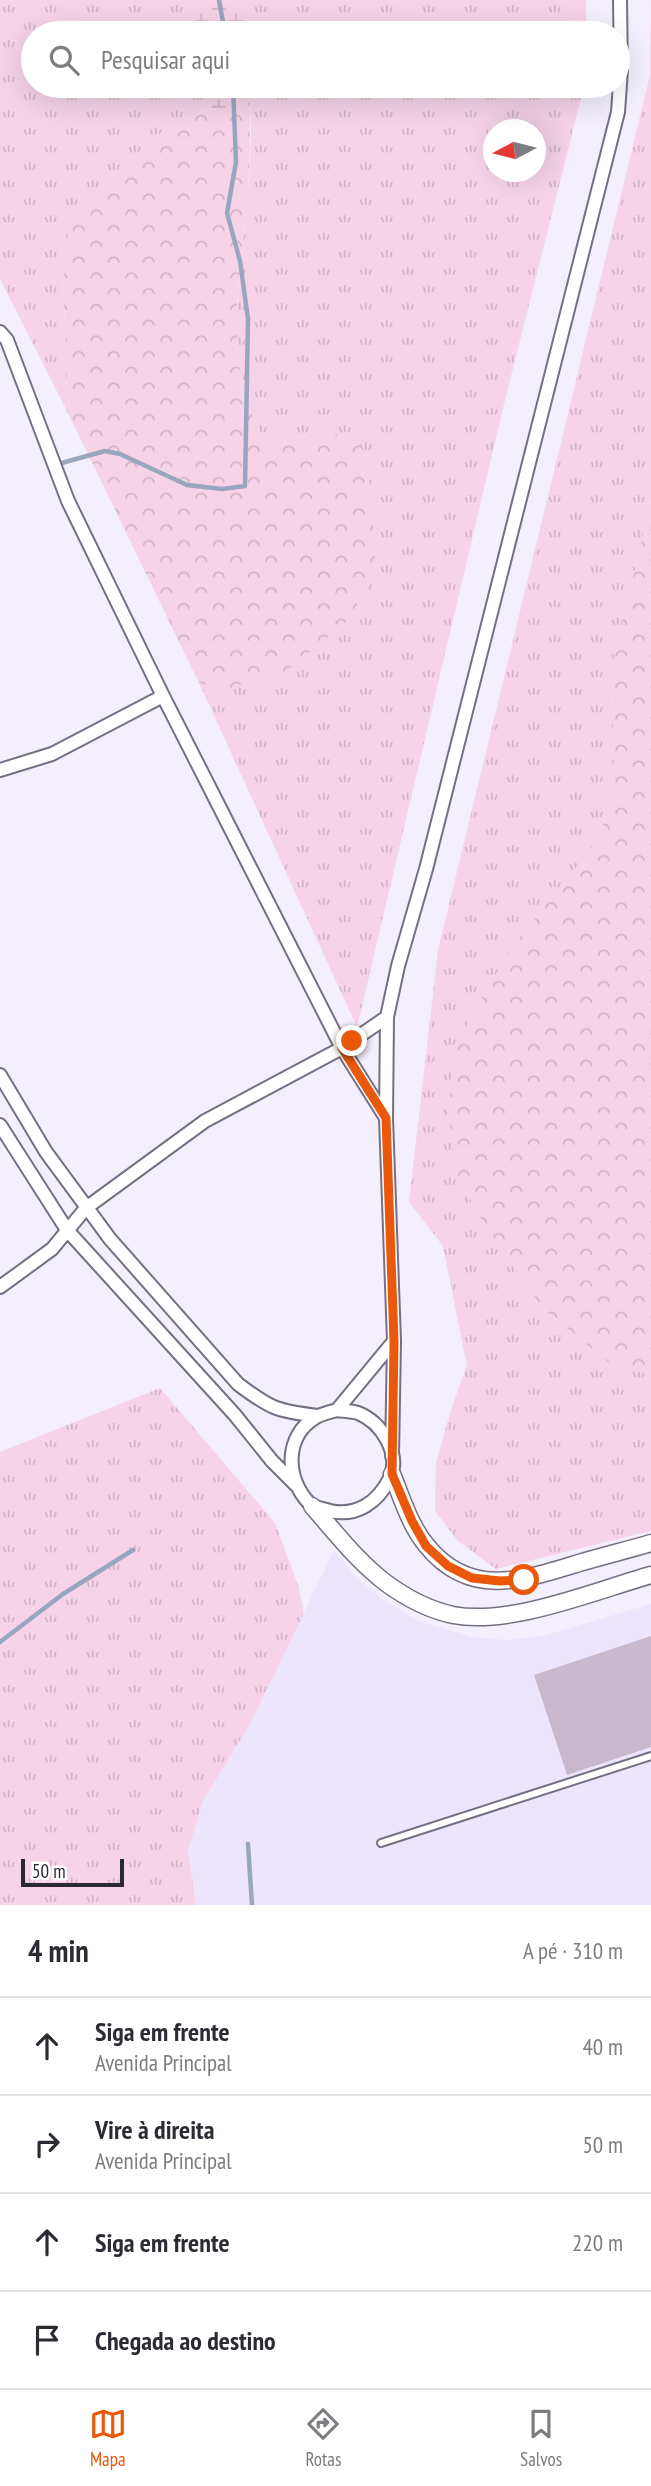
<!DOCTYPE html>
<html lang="pt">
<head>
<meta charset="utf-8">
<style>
	body { margin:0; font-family:"PT Sans Narrow",sans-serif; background:#f2f2f3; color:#2b2b33 }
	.compass { position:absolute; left:483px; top:119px; width:63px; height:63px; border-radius:50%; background:#fff; box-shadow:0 7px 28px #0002; rotate:263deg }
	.scale { position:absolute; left:21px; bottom:18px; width:103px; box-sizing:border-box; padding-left:7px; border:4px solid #2a2830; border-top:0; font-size:19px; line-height:24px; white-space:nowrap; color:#2a2830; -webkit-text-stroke:5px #fff; paint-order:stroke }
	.stop { position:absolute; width:21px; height:21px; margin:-16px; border:5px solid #ea580c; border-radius:50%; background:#fff }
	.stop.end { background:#ea580c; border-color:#fff; box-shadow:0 2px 7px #0008 }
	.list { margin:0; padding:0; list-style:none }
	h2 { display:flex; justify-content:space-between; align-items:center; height:91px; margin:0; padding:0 28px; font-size:30px }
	h2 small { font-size:23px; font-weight:400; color:#7c7c81 }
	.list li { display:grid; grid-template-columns:46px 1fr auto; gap:21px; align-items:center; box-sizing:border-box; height:98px; padding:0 28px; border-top:2px solid #e1e1e2 }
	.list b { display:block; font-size:26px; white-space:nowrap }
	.list p { margin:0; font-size:23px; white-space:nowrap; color:#7c7c81 }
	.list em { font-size:23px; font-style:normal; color:#7c7c81 }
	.icon { flex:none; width:38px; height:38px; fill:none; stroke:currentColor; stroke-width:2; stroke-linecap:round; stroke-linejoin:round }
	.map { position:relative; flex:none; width:651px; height:1905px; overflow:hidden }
	.search { position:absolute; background:#fff; box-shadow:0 7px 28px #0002; left:21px; right:21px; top:21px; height:77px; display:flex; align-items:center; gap:18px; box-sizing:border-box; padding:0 24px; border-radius:38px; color:#7c7c81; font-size:26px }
	.sheet { height:483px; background:#fff }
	nav { display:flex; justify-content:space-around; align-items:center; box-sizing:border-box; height:98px; border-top:2px solid #e1e1e2; background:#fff; font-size:19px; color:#7c7c81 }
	nav a { display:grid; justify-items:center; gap:4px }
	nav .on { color:#ea580c }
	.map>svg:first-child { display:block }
</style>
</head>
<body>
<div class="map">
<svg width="651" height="1905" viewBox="0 0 651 1905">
	<defs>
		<pattern id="grass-tufts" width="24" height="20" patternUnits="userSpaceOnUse" patternTransform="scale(1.75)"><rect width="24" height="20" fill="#f6d3e7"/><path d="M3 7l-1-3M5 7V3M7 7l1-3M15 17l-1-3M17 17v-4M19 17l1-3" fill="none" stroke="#d3b5c6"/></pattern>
		<pattern id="forest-crowns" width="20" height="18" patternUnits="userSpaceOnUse" patternTransform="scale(1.75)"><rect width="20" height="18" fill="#f6d3e7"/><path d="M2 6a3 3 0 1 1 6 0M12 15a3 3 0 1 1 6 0" fill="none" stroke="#d3b5c6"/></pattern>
		<pattern id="wetland-marsh" width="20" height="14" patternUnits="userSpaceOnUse" patternTransform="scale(1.75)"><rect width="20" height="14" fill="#f6d3e7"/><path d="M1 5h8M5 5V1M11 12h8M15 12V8" fill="none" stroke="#d3b5c6"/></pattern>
	</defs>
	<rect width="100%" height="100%" fill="#f4effd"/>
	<path fill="#ece5fd" d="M334 1550 358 1579 387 1602 419 1621 471 1637 507 1640 543 1636 651 1604V1905H196L188 1851 203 1801 250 1724Z"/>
	<path fill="url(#grass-tufts)" fill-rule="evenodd" d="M0 0H192L198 33H33V86H207L210 108 159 134 109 178 69 225 63 283 69 415 0 279Z
		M245 0H586V33H247Z
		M651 0V500L612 668 614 775 612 803 594 845 566 883 456 1172 482 1221 541 1307 619 1370 651 1373V1531L496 1569 458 1541 435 1511 436 1463 452 1406 467 1366 443 1246 409 1202 438 950 650 75Z
		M249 86H584L504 404 357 1027 199 683 227 689 376 574 367 462 305 436 285 443H267C217 368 243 271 248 187 251 154 252 119 249 86ZM494 130H536V172H494Z
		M160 1388 275 1523 298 1585 304 1613 250 1724 203 1801 188 1851 196 1905H0V1452Z"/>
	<path fill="url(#forest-crowns)" d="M250 102C250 131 250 159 248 188 242 271 218 368 267 443H285L305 436 329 433 351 437 363 449 367 462 370 486 376 574 346 622 288 670 227 689 199 683 69 415 63 283 69 225 109 178 159 134 210 108 227 114Z
		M651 500V1373L619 1371 541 1307 482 1221 456 1172 448 1107 457 1043 508 952 594 845 612 803 614 775 612 668Z"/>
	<path fill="url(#wetland-marsh)" d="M192 0H245L247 33H198Z
		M207 86H249L250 102 227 114 210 108Z"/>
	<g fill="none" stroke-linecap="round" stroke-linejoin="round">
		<path stroke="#98a7be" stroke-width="4.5" d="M219 0 225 33
			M58 464 105 451 120 454 187 485 222 489 245 486 248 319 240 261 227 213 236 162 233 86
			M0 1642 63 1594 133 1550
			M248 1844 252 1905"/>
	</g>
	<path fill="#c8b8cb" d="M651 1636V1747L567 1775 534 1675Z"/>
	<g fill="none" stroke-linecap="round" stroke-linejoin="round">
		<defs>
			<path id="service" d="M381 1843 651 1756"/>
			<path id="minor" d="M0 332 7 340 68 501 163 696 342 1048 386 1118
				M0 770 52 754 163 696
				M0 1075 46 1152 110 1239 238 1384C271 1409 277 1411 318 1416
				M0 1125 67 1230 235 1415 272 1461 296 1485
				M0 1287 52 1249 86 1208 205 1121 342 1048 387 1017
				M337 1410C343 1411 351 1411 358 1413 381 1422 401 1453 390 1478 378 1502 357 1517 330 1511 323 1509 315 1508 310 1504 285 1479 284 1436 316 1417 322 1414 330 1412 337 1410Z
				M337 1410 394 1341
				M392 1456 394 1341 386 1118 387 1017 398 966 426 869 618 112 621 70 620 0"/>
			<path id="tertiary" d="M392 1474C402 1498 410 1526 427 1546 470 1599 524 1580 579 1563 603 1556 627 1550 651 1543
				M312 1506C335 1532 358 1562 386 1583 405 1597 430 1610 453 1615 511 1626 594 1591 651 1575"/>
		</defs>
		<use href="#service" stroke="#756f83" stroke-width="10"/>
		<use href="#minor" stroke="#756f83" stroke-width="16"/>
		<use href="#tertiary" stroke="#756f83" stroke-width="19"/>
		<use href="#service" stroke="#fff" stroke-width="6"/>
		<use href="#minor" stroke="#fff" stroke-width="12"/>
		<use href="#tertiary" stroke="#fff" stroke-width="16"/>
	</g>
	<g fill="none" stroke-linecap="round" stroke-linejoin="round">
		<path stroke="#ea580c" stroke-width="9" d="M352 1041 342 1048 386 1118 394 1341 392 1474 412 1521 426 1546 448 1566 472 1578 500 1581 524 1580"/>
	</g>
</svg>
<svg class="compass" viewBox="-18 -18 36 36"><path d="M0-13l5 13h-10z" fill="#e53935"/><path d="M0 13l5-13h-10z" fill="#7c7c81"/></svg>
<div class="scale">50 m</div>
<div class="stop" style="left:524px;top:1580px"></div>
<div class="stop end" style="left:352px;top:1041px"></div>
<div class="search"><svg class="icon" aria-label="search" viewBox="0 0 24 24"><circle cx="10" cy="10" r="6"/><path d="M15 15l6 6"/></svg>Pesquisar aqui</div>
</div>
<section class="sheet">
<h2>4 min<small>A pé · 310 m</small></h2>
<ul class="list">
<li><svg class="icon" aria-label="ahead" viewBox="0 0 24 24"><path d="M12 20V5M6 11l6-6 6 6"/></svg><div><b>Siga em frente</b><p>Avenida Principal</p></div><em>40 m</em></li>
<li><svg class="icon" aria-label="right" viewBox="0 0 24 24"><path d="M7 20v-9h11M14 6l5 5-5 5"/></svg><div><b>Vire à direita</b><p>Avenida Principal</p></div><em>50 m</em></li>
<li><svg class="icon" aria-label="ahead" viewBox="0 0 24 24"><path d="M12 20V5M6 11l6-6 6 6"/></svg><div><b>Siga em frente</b></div><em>220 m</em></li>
<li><svg class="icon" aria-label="arrive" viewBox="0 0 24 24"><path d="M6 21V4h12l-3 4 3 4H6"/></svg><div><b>Chegada ao destino</b></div></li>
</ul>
</section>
<nav>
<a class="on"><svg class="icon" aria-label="map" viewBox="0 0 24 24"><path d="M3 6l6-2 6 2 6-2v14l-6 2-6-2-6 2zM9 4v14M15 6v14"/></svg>Mapa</a>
<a><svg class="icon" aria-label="directions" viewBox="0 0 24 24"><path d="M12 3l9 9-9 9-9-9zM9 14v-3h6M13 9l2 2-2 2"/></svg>Rotas</a>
<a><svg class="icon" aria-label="saved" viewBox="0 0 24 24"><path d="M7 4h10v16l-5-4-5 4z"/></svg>Salvos</a>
</nav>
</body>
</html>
